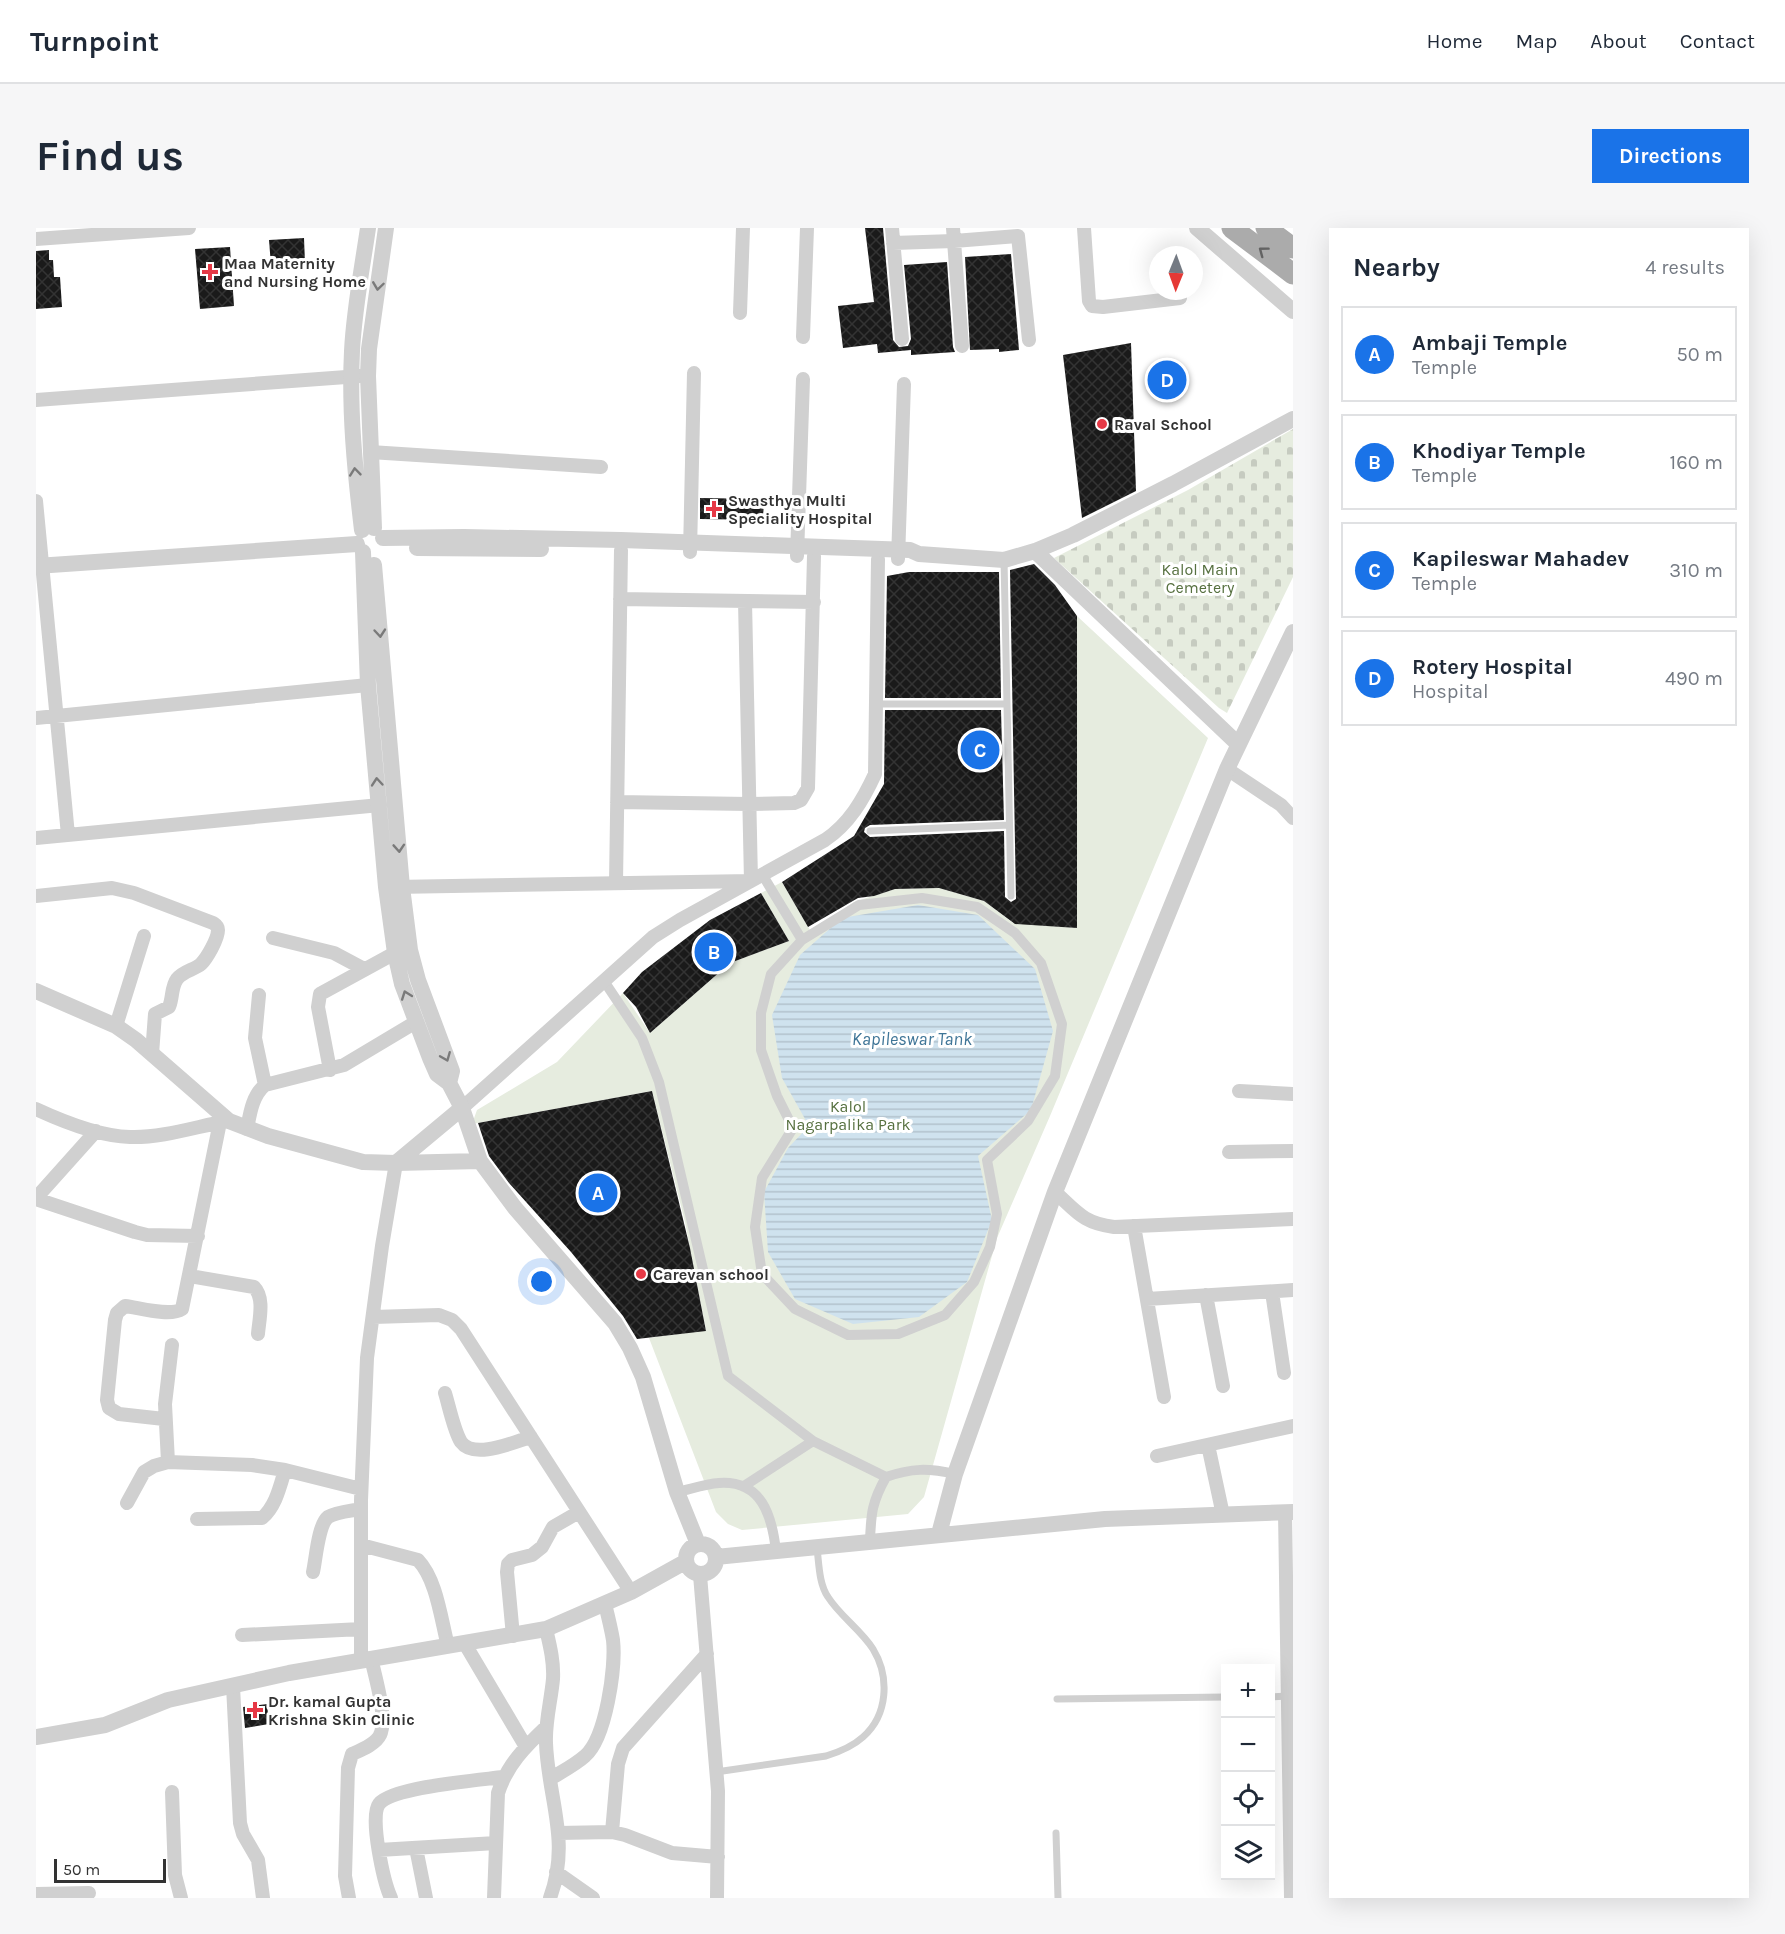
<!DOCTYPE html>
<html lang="en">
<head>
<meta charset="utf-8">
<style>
	body { margin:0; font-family:Karla,sans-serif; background:#f6f6f7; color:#1f2937 }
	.controls { position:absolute; right:18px; bottom:18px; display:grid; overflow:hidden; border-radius:0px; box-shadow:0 6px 24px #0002 }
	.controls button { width:54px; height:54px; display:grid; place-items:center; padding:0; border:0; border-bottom:2px solid #e0e1e3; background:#fff; color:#1f2937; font:30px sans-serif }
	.compass { position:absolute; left:1113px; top:18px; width:54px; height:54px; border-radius:50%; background:#fff; box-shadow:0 6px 24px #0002; rotate:181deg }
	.scale { position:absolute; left:18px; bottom:15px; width:112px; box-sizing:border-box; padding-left:6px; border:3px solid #333; border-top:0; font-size:16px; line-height:21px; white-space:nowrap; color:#333; -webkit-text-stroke:4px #fff; paint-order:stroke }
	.you { position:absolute; left:506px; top:1054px; width:21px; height:21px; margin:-15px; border:4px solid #fff; border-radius:50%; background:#1a73e8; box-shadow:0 0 0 9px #1a73e833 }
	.badge { display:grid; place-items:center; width:39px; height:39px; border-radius:50%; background:#1a73e8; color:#fff; font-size:20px; font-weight:700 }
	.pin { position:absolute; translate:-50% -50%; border:3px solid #fff; box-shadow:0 2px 6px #0006 }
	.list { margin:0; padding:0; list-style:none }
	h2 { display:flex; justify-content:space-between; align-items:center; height:78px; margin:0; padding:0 24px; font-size:26px }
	h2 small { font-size:20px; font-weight:400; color:#747a83 }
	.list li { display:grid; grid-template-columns:39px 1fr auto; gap:18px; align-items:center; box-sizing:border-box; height:96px; margin:0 12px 12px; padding:0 12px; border:2px solid #e0e1e3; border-radius:0px }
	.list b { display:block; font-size:22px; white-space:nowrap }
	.list p { margin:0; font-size:20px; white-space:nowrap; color:#747a83 }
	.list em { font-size:20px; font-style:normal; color:#747a83 }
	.icon { flex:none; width:33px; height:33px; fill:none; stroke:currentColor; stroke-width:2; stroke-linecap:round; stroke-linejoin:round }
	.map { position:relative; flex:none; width:1257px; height:1670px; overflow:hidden; border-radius:0px }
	header { display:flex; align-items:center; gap:36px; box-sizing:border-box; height:84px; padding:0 30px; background:#fff; border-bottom:2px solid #e0e1e3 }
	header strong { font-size:28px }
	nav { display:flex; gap:33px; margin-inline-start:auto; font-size:21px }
	.intro { display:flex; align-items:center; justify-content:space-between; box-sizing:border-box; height:144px; padding:0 36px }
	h1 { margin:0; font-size:42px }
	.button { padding:15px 27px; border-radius:0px; background:#1a73e8; color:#fff; font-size:21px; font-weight:700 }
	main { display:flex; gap:36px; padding:0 36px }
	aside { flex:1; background:#fff; border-radius:0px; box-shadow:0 6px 24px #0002 }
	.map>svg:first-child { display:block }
</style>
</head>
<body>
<header>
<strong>Turnpoint</strong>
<nav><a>Home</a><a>Map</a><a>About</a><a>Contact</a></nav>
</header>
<div class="intro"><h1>Find us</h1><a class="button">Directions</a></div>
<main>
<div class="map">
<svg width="1257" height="1670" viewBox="0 0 1257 1670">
	<defs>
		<pattern id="cemetery-stones" width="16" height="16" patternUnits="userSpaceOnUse" patternTransform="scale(1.5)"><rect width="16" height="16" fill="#e6ecdf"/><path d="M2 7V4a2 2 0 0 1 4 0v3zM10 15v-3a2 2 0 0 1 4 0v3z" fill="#c6cbc0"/></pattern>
		<pattern id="water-rules" width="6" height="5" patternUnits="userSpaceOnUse" patternTransform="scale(1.5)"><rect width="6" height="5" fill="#cfe2ee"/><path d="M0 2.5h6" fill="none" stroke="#b2c2cd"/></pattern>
		<pattern id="building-cross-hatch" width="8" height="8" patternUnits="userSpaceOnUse" patternTransform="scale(1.5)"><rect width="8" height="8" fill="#1a1a1a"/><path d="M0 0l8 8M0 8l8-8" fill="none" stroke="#333"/></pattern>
	</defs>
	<rect width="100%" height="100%" fill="#fff"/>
	<path fill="url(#cemetery-stones)" d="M1257 201V349L1191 485 1183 480 1018 330 1152 262Z"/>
	<path fill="#e6ecdf" d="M1041 388 1172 510 1014 888 961 1010 888 1269 872 1286 706 1302 692 1296 680 1284 613 1110 670 1102 649 994 616 863 436 896 441 882 521 834 587 765 614 805 694 735 753 713 725 665 746 654 775 704 818 674 859 661 903 660 948 673 977 695 1041 700Z"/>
	<path fill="url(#water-rules)" d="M882 677 942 687 999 741 1017 803 995 882 942 928 956 992 931 1054 883 1089 817 1096 759 1071 732 1024 728 964 752 920 773 898 746 850 736 787 764 727 806 690Z"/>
	<path fill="url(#building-cross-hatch)" d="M829 0H847L857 112 863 119 872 118 875 111 868 37 911 34 917 119 919 124 875 127V122L842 125 841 116 807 120 802 78 838 74Z
		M268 10 269 35 235 37 233 12Z
		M194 19 198 78 164 81 159 21Z
		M13 22V32H17L18 49H24L26 79 0 81V23Z
		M975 26 983 122 963 124V121L934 122 929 29Z
		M1095 115 1100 263 1046 290 1027 127Z
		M664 270 728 271 727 292 664 291Z
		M998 336 1019 357 1041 388V700L979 696 948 673 903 660 859 661 838 668 822 670 772 699 746 654 818 608 848 556 849 482H965L968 592 834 597 829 600 828 604 834 609 968 603 969 669 975 674 980 671 974 342Z
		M873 344H963L965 470H849L851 348Z
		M725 665 753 713 694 735 614 805 600 779 587 765 606 744 674 692Z
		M616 863 654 1020 670 1103 601 1111 587 1088 535 1024 473 955 453 928 442 895Z
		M231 1476 233 1496 209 1500 207 1479Z"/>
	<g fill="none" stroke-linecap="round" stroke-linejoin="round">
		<path stroke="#d0d0d0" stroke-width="7" d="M968 332 975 668
			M840 476H970
			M834 603 973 597
			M1234 1469 1251 1468
			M1021 1471 1190 1469
			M680 1544 790 1528C803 1524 816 1519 827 1509 852 1487 854 1449 837 1421 825 1402 804 1388 792 1369 783 1356 783 1336 781 1320
			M1020 1605 1022 1670"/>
		<path stroke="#d0d0d0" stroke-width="10" d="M726 646 766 712 735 746 725 785V822L741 868 757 900 726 950 719 999 726 1046 759 1081 812 1107 862 1106 909 1087 938 1054 954 1019 961 986 951 932 992 893 1019 848 1026 796 1005 735 979 705 941 679 886 670 823 677 766 712
			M568 753 606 810 623 854 692 1148 777 1213 850 1249
			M708 1258 777 1213
			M641 1264C655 1261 669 1256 683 1255 726 1252 736 1288 740 1323
			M834 1313C835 1285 836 1274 850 1249 876 1240 892 1240 919 1246"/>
		<path stroke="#d0d0d0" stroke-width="14" d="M856 0 866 111
			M917 0 926 118
			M1048 0 1053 73 1056 78 1067 79 1144 70
			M0 11 153 0
			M857 15 918 13 982 8 993 112
			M704 85 707 0
			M767 109 771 0
			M0 172 324 148
			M334 224 565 239
			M0 273 32 607
			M654 324 658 145
			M761 328 767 151
			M862 331 868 156
			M584 371 778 374
			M0 490 332 457
			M1191 541 1245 577 1257 590
			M581 574 713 576 758 575 765 572 772 560 778 328
			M0 610 344 577
			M580 655 585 322
			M358 659 715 653 709 373
			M0 668 76 660 98 665 177 695C180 697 182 698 182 702 182 711 171 730 165 736 158 742 147 743 141 751 135 759 137 770 133 779L119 786 116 826
			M237 710 298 725 328 741
			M223 767 219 810 229 857
			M80 798 108 708
			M294 842 282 779 284 766 359 725
			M1203 863 1257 866
			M426 880 617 709 644 692 789 612C813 596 827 572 839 546L842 331
			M0 881C28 894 63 908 94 909 126 910 159 899 191 893
			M211 901C214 886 216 868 229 857L308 837 380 794
			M1193 924 1257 923
			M1019 964C1041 984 1047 995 1078 999L1257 991
			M0 970 60 903
			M0 971 99 1004 111 1007 162 1008
			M1098 998 1128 1169
			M154 1048 218 1059C229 1070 223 1092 222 1106
			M1236 1064 1248 1145
			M1170 1067 1187 1158
			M1111 1071 1257 1062
			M337 1089 403 1087 416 1092 425 1101 595 1364
			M409 1165C413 1178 418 1203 425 1214 438 1232 478 1214 495 1209
			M128 1191 83 1186 73 1180 71 1172 79 1092 81 1085 89 1078C104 1080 134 1089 146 1081L184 894
			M1172 1217 1187 1287
			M1121 1228 1257 1198
			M132 1234 129 1176 136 1117
			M91 1275 108 1244 118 1238 132 1234 216 1237 249 1242 325 1261
			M1249 1284 1255 1670
			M161 1291 226 1290C240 1278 244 1258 249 1242
			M325 1317 382 1332C401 1352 405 1392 412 1418
			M277 1344C280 1331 282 1297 292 1289 300 1284 315 1283 325 1281
			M664 1347 682 1563 681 1670
			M510 1401C514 1418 518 1434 517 1451 515 1473 509 1494 510 1515 512 1571 535 1613 514 1670
			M206 1407 325 1401
			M477 1408 471 1344 472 1336 476 1332 496 1327 506 1319 517 1299 543 1284
			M429 1416 490 1519
			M325 1432V1272L331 1130 346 1018 360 935
			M197 1458 204 1595 207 1606 222 1632 227 1670
			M514 1551C525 1544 539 1537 549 1528 570 1510 580 1439 577 1412 575 1400 572 1388 569 1376
			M136 1564 139 1647 145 1670
			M576 1604 582 1536 587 1520 671 1426
			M522 1605 576 1604 589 1607 636 1625 682 1629
			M380 1620 390 1670
			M343 1622 460 1615
			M520 1644 557 1670
			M0 1666 53 1665
			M313 1670 309 1648 312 1540 316 1526C325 1522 340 1516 344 1507 352 1491 339 1448 335 1430
			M355 1670C348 1655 333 1589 343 1576 356 1559 444 1552 467 1549
			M458 1670 462 1565C471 1537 489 1519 510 1499"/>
		<path stroke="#d0d0d0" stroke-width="16" d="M1161 0 1257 83
			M338 300 332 148 333 121 350 0
			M326 302C319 243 313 183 316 123 318 82 326 41 332 0
			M347 310 428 309 585 312 874 322 883 326 968 332 999 323 1037 307 1137 256 1257 191
			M381 320 505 321
			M999 323 1202 516
			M327 324 332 457 350 659 359 725 366 756 394 830 401 846 413 855 426 880 444 933 479 980 579 1095 594 1120 607 1149 641 1264 662 1316
			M338 337 366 659 374 722 382 752 416 843 413 855
			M0 338 321 316
			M0 763 80 798 100 812 193 893 232 908 327 934 360 935 444 933
			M360 935 426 880
			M903 1306 919 1246 1019 964 1191 541 1257 404
			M650 1331a15 15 0 1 1 30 0a15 15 0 1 1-30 0Z
			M680 1329 1069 1291 1257 1284
			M0 1509 69 1497 132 1472 253 1445 510 1401 595 1364 649 1334"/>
		<path stroke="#ababab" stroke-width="21" d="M1196 0 1257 46
			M1230 0 1257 20"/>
	</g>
	<defs><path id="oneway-chevron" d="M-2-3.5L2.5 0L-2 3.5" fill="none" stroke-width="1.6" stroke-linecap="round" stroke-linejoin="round" transform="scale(1.5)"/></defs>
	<use stroke="#636363" href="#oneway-chevron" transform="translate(1227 23) rotate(-143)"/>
	<g stroke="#7a7a7a">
		<use href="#oneway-chevron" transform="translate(342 58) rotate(98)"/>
		<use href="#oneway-chevron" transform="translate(319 244) rotate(-96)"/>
		<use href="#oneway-chevron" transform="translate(344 405) rotate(85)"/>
		<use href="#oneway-chevron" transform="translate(341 554) rotate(-95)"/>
		<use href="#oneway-chevron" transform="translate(363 620) rotate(86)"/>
		<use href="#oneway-chevron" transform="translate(370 767) rotate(-110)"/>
		<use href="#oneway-chevron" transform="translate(410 829) rotate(68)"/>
	</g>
	<g fill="#e63946" stroke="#fff" stroke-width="2">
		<path d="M171 35h6v6h6v6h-6v6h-6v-6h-6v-6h6z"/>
		<circle cx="1066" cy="196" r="6"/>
		<path d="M675 272h6v6h6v6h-6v6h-6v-6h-6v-6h6z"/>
		<circle cx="605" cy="1046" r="6"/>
		<path d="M216 1473h6v6h6v6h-6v6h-6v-6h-6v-6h6z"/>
	</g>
	<g text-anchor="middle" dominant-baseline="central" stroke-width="6" stroke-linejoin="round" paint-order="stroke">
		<g font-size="16" font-weight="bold" fill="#333" stroke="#fff" text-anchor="start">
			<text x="188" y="35">Maa Maternity<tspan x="188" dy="18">and Nursing Home</tspan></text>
			<text x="1078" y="196">Raval School</text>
			<text x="692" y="272">Swasthya Multi<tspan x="692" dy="18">Speciality Hospital</tspan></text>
			<text x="617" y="1046">Carevan school</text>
			<text x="232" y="1473">Dr. kamal Gupta<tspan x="232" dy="18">Krishna Skin Clinic</tspan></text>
		</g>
		<g font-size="16" fill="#56703f" stroke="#fff">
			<text x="1164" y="341">Kalol Main<tspan x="1164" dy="18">Cemetery</tspan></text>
			<text x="812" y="878">Kalol<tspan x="812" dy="18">Nagarpalika Park</tspan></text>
		</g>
		<g font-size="18" font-style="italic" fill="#3f7597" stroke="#fff">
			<text x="876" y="811">Kapileswar Tank</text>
		</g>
	</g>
</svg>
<div class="controls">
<button>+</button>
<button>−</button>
<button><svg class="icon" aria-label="locate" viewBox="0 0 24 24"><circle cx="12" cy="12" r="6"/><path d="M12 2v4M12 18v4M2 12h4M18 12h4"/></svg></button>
<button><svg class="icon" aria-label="layers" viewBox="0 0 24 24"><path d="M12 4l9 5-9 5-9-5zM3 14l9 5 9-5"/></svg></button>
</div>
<svg class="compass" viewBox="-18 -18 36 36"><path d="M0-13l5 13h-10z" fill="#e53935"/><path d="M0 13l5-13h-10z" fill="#747a83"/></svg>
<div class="scale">50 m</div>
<div class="you"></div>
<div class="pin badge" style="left:562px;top:965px">A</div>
<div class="pin badge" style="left:678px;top:724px">B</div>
<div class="pin badge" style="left:944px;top:522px">C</div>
<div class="pin badge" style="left:1131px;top:152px">D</div>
</div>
<aside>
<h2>Nearby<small>4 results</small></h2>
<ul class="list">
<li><span class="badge">A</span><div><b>Ambaji Temple</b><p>Temple</p></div><em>50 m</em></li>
<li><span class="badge">B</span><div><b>Khodiyar Temple</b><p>Temple</p></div><em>160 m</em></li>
<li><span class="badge">C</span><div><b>Kapileswar Mahadev</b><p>Temple</p></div><em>310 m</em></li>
<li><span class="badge">D</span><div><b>Rotery Hospital</b><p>Hospital</p></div><em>490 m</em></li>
</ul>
</aside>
</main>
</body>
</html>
